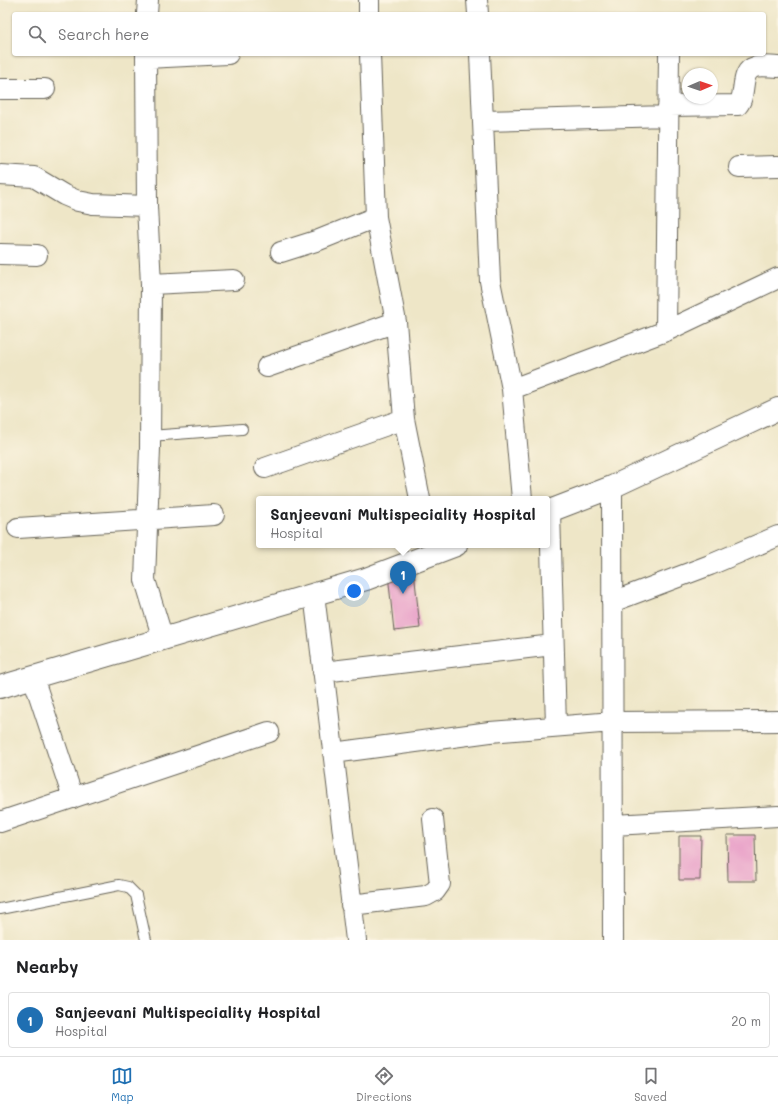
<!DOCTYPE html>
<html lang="en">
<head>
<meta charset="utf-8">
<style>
	body { margin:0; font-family:Mali,sans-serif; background:#f2f2f2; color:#202124 }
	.compass { position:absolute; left:682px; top:68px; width:36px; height:36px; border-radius:50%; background:#fff; box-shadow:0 1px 3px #0004; rotate:88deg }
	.you { position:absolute; left:354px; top:591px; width:14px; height:14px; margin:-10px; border:3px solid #fff; border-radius:50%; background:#1a73e8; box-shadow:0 0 0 6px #1a73e833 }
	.badge { display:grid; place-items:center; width:26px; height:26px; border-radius:50%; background:#1f6fb2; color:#fff; font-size:13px; font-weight:700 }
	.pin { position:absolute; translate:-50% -33px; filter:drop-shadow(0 1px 2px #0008) }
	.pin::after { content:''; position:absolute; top:21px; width:14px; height:12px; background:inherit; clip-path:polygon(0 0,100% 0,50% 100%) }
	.popup { position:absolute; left:256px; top:496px; width:294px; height:52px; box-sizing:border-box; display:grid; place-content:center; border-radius:4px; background:#fff; filter:drop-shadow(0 1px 3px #0005); font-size:13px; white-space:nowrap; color:#757577 }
	.popup b { font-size:15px; color:#202124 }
	.popup::after { content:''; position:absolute; left:50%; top:100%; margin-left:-8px; border:8px solid transparent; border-top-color:#fff }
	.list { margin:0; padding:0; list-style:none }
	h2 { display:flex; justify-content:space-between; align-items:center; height:52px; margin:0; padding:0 16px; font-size:17px }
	h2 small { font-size:13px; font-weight:400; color:#757577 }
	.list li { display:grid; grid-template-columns:26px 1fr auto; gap:12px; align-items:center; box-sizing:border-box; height:56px; margin:0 8px 8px; padding:0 8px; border:1px solid #e0e0e0; border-radius:4px }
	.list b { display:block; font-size:15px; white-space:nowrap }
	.list p { margin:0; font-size:13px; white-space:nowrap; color:#757577 }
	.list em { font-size:13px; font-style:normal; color:#757577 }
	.icon { flex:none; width:22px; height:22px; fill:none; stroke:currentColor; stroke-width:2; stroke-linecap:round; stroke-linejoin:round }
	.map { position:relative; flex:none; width:778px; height:940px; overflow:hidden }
	.search { position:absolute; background:#fff; box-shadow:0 1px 3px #0004; left:12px; right:12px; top:12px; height:44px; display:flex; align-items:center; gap:10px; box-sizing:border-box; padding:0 14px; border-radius:4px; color:#757577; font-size:15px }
	.sheet { height:116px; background:#fff }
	nav { display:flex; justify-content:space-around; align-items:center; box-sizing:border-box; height:56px; border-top:1px solid #e0e0e0; background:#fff; font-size:11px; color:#757577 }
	nav a { display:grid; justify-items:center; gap:2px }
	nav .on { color:#1f6fb2 }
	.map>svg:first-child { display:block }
</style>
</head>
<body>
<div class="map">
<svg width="778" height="940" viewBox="0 0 778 940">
	<rect width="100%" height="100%" fill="#fcf5e5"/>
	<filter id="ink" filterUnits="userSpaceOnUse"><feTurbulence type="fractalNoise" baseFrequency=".025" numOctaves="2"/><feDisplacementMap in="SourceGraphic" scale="8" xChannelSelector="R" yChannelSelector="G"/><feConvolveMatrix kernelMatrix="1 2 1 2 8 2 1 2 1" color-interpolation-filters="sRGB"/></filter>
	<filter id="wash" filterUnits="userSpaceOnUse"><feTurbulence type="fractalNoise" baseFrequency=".012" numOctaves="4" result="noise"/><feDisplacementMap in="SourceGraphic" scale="16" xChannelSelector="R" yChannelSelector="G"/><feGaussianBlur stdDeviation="0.9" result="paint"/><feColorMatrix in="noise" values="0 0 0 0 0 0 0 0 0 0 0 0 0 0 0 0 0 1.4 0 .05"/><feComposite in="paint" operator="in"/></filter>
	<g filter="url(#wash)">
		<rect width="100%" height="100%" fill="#eee6c7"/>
		<g id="blocks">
			<path fill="#e89ec7" d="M414 571 420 628 394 631 388 574Z
				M727 835H755L756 881H728Z
				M679 836H701L700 880H679Z"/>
		</g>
	</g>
	<g filter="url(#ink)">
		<use href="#blocks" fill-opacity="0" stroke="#666358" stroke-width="1"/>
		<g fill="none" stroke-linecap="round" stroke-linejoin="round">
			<defs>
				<path id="service" d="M150 436 242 429
					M0 909 119 885 128 887 136 895 146 940"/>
				<path id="minor" d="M369 0V14
					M477 0 478 14
					M147 14 148 0
					M146 54 147 206 151 284 150 448 145 580 163 639
					M370 54 376 217 396 322 404 419 420 499
					M480 54 490 281 512 389
					M146 58 228 54
					M0 89H45
					M668 106 738 105C747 95 739 71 755 67 762 65 771 67 778 67
					M483 121 668 116
					M739 167 778 166
					M0 175 34 177 64 195 78 201 93 204 147 206
					M281 252 319 240 376 217
					M0 254 37 255
					M151 284 234 280
					M666 331 669 54
					M267 367 396 322
					M265 468 404 419
					M612 487 613 940
					M522 499 512 389 666 331 778 278
					M550 511 556 726
					M18 528 214 515
					M314 594 356 940
					M612 602 710 565 778 536
					M323 672 553 645
					M33 677 73 798
					M333 753 490 732 613 722 778 721
					M0 822 269 732
					M613 825 778 816
					M351 905 426 896 435 891 440 884 433 819"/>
				<path id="tertiary" d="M547 512 612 487 778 409
					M0 687 366 579 456 545"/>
			</defs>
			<use href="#service" stroke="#666358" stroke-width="12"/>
			<use href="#minor" stroke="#666358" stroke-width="22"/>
			<use href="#tertiary" stroke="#666358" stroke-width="24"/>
			<use href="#service" stroke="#fff" stroke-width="10"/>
			<use href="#minor" stroke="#fff" stroke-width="20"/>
			<use href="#tertiary" stroke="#fff" stroke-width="22"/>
		</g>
	</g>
</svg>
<svg class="compass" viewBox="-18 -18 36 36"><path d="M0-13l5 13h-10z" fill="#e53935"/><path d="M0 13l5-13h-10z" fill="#757577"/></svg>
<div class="you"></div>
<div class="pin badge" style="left:403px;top:594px">1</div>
<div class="popup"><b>Sanjeevani Multispeciality Hospital</b>Hospital</div>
<div class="search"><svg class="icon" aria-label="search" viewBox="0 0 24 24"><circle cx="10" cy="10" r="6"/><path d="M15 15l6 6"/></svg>Search here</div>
</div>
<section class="sheet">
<h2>Nearby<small></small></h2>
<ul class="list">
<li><span class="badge">1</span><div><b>Sanjeevani Multispeciality Hospital</b><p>Hospital</p></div><em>20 m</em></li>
</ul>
</section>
<nav>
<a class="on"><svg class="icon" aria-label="map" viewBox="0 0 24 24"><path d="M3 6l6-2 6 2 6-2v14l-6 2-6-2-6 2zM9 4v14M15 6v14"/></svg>Map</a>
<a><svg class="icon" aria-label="directions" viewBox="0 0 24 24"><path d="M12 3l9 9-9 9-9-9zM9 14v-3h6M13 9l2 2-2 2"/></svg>Directions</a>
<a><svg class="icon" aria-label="saved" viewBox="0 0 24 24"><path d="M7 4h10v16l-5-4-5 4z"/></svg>Saved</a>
</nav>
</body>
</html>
